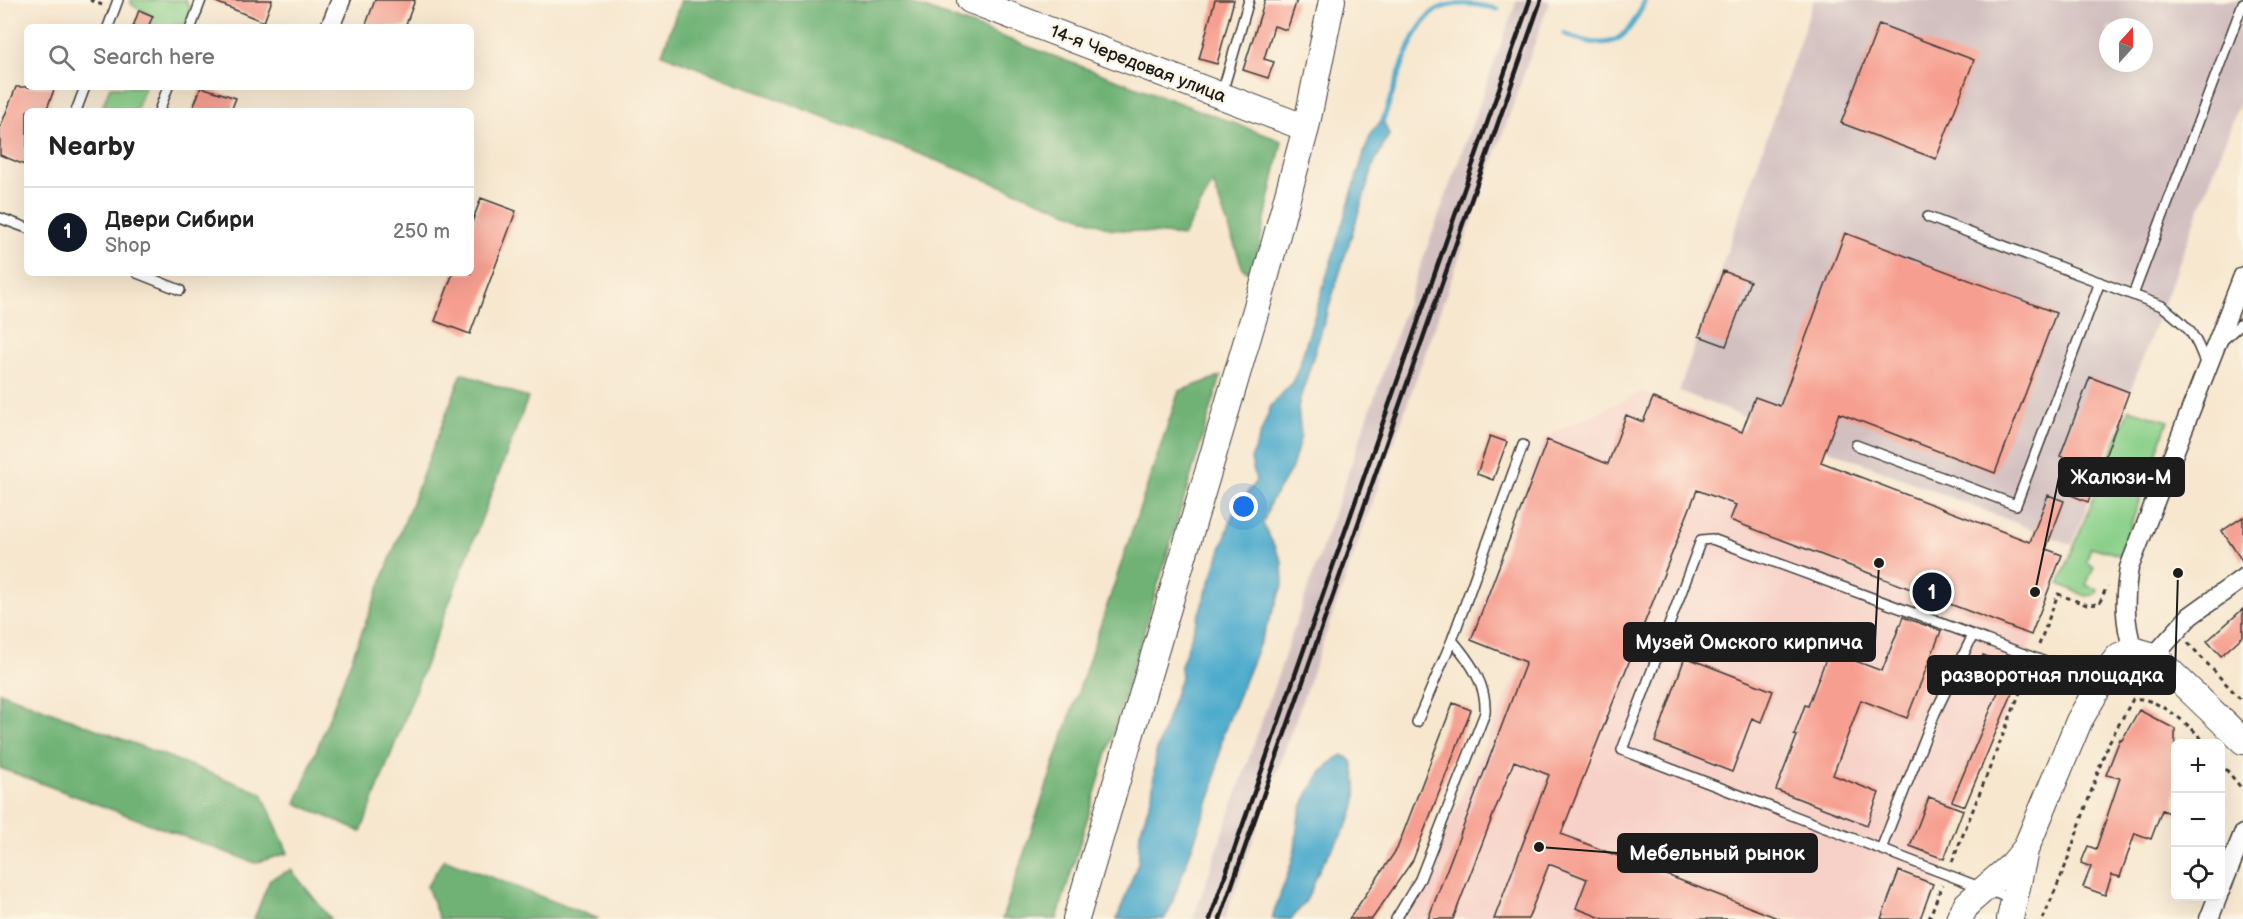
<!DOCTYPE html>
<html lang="en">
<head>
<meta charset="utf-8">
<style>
	body { margin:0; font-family:"Balsamiq Sans",sans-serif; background:#f2f2f2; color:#222 }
	.controls { position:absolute; right:18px; bottom:18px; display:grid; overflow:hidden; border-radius:9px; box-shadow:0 6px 24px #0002 }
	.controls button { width:54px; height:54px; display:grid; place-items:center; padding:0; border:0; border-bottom:2px solid #e0e0e0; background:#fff; color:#222; font:30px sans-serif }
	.compass { position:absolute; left:2099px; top:18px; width:54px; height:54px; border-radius:50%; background:#fff; box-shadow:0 6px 24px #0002; rotate:21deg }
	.you { position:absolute; left:1244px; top:507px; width:21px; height:21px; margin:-15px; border:4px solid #fff; border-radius:50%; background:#1a73e8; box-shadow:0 0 0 9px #1a73e833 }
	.badge { display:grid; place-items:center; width:39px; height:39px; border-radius:50%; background:#111827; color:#fff; font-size:20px; font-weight:700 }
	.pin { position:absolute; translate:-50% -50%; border:3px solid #fff; box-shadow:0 2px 6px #0006 }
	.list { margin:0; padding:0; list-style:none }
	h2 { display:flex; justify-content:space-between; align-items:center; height:78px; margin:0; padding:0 24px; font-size:26px }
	h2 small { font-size:20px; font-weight:400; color:#767676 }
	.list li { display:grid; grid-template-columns:39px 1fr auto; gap:18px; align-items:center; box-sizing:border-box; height:90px; padding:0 24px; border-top:2px solid #e0e0e0 }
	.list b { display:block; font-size:22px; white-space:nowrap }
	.list p { margin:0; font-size:20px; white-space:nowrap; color:#767676 }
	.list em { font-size:20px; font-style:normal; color:#767676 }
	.icon { flex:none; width:33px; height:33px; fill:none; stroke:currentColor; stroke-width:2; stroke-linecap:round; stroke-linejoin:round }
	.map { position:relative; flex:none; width:2243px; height:919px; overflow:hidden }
	.search { position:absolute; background:#fff; box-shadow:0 6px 24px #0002; left:24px; top:24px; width:450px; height:66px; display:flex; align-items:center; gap:15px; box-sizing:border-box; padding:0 21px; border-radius:9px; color:#767676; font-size:22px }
	.panel { position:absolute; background:#fff; box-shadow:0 6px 24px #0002; left:24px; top:108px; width:450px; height:168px; border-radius:9px }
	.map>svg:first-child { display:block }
</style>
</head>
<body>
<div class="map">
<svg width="2243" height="919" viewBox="0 0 2243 919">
	<rect width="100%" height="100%" fill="#fcf5e5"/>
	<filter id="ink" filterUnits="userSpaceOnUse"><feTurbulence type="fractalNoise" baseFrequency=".0167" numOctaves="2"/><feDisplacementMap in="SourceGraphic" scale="12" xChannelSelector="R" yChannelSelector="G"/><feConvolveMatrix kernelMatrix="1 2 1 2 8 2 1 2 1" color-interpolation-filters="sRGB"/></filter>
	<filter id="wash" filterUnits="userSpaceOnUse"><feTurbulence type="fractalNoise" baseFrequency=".008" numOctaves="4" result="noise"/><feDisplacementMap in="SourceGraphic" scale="24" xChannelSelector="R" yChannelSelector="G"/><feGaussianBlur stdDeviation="1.35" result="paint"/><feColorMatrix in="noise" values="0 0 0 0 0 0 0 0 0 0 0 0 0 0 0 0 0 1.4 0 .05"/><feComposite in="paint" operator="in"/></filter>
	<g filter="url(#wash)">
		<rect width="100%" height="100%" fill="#f7e7cf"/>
		<path fill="#f7d1c8" d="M1642 392 2066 553 1923 919H1406L1522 664 1467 641 1545 437Z"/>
		<path fill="#d2bfc0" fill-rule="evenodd" d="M1517 0H1550L1225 919H1193L1411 292Z
			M1814 0H2243V94L2072 545 1679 391ZM2108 27H2144V63H2108Z"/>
		<path fill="#8ad08a" stroke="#537653" stroke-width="1.5" d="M130 0H185L190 8 187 23 180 25 169 23 167 27H148L153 16 132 5Z
			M110 87H145L136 111H101Z
			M2129 409 2168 421 2120 555 2091 547 2086 562 2094 567 2086 585 2098 590 2096 595 2086 596 2059 584Z"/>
		<path fill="#6fb276" stroke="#466749" stroke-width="1.5" d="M681 0H903L1282 141 1253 274 1243 269 1213 183 1183 236 1112 229 662 54Z
			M462 373 528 398 361 832 296 803Z
			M1221 376 1057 919H1002L1179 391Z
			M0 692 262 793 288 853 255 863 0 768Z
			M444 859 599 919H439L427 886Z
			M291 870 331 919H254L270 879Z"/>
		<path fill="#4eabcc" stroke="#356474" stroke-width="1.5" d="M1383 120 1389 135 1374 164 1300 399 1298 407 1301 436 1292 468 1271 501 1263 524 1282 561 1283 586 1223 734 1213 789 1169 911 1164 919H1117L1138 863 1140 832 1152 796 1156 753 1181 677 1180 669 1233 514 1256 481 1251 459 1271 406 1291 384 1298 370 1364 153 1372 131Z
			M1343 755 1352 761C1365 812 1348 822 1323 863 1316 873 1314 886 1308 897 1304 905 1297 912 1291 919H1272C1278 897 1289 876 1294 853 1297 842 1296 829 1299 817 1305 796 1322 764 1343 755Z"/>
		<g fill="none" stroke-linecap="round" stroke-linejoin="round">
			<path stroke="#4eabcc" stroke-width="5" d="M1565 34C1609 53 1627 43 1645 0
				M1383 120C1394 92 1411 23 1438 9 1456 0 1480 5 1498 9"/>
		</g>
		<g id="blocks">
			<path fill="#f69f90" d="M211 0H272L264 22Z
				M375 0H415L405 27H365Z
				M1215 0H1234L1217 64 1199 59Z
				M1265 0H1297L1287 30 1274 26 1264 59 1274 62 1268 78 1243 70Z
				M139 10 153 16 148 27H133Z
				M1879 24 1974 60 1936 159 1841 123Z
				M16 87H55L46 111H27V166L0 155V128Z
				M201 87 236 98 231 111H192Z
				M481 198 516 211 470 334 435 321 453 273H471V225Z
				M1845 233 2056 313 1995 473 1839 413 1821 462 2030 542 2048 495 2064 501 2046 549 2062 555 2031 635 1730 520 1736 505 1697 490 1561 834 1780 919H1604L1576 908 1587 879 1549 864 1528 919H1494L1549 775 1514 761 1453 919H1428L1526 662 1471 640 1547 440 1608 464 1626 415 1643 422 1653 398 1742 432 1755 397 1780 406Z
				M1723 271 1750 281 1726 346 1699 336Z
				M2090 377 2129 392 2088 502 2071 495 2082 464 2060 456Z
				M1490 436 1507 442 1493 480 1477 474Z
				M2243 517V562L2222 531Z
				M2243 609V636L2221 656 2207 641Z
				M1903 617 1941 631 1907 718 1861 700 1833 775 1879 793 1867 825 1776 790 1797 736 1794 735 1805 705 1808 706 1829 651 1882 671Z
				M1983 655 2022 670 1965 806 1952 801 2001 685 1976 674Z
				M1685 657 1773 691 1761 722 1752 718 1732 772 1655 742Z
				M1453 703 1471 710 1413 860 1372 919H1349L1397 849Z
				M2139 710 2175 729V815L2162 810 2151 839 2135 833 2120 877 2112 875 2105 895 2083 887 2091 867 2081 863 2088 846 2096 849 2120 778 2106 775 2120 739 2122 740Z
				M1929 797 1963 810 1944 859 1910 846Z
				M1899 871 1933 884 1920 919H1881Z"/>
		</g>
	</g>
	<g filter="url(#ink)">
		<use href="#blocks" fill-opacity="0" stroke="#3d3a37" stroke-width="1.5"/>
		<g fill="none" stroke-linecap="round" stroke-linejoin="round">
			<defs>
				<path id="lane" d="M108 27 118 0
					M191 27 201 0
					M1222 93 1249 0
					M76 111 85 87
					M159 111 168 87
					M1928 217 2162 306C2188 326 2196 334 2206 366
					M0 218 27 228
					M137 273 180 290
					M2133 295 2243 3
					M2223 340 2243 322
					M1856 445 2016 505 2100 282
					M1973 635 1712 539 1701 540 1622 750 2011 899
					M1417 722 1452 640 1523 445
					M1881 849 1935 713 1973 635 2099 682
					M1396 919 1420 879 1485 713C1487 685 1470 661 1452 640"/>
				<path id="street" d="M330 27 341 0
					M2133 650C2124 621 2124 598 2129 568L2243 276
					M2154 656 2190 616 2243 578
					M2220 891 2243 834
					M2209 919 2218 896"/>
				<path id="secondary" d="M970 0 1306 128
					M1076 919 1263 286 1306 128 1332 0
					M1959 919 1967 904 2013 864 2026 848 2079 721 2110 667 2119 656 2133 650 2154 656 2243 741
					M2010 919 2025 851"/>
			</defs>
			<use href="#lane" stroke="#3d3a37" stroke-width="12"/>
			<use href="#street" stroke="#3d3a37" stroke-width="21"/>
			<use href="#secondary" stroke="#3d3a37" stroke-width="28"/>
			<path stroke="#3d3a37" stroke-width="3" stroke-dasharray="4.5 4.5" stroke-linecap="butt" d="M90 0 102 5
				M2188 643 2243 702
				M2039 645 2058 594 2087 605 2099 604 2107 586
				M2220 762 2243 790
				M1952 862 2029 670
				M1929 919 1942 885
				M2043 919 2065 867 2107 746 2133 699C2155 695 2192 726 2206 744"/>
			<use href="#lane" stroke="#fff" stroke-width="9"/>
			<use href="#street" stroke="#fff" stroke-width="18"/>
			<use href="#secondary" stroke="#fff" stroke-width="26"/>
			<path stroke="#1c1c1c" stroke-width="4.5" d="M1210 919 1530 0
				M1220 919 1541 0"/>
		</g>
	</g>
	<g text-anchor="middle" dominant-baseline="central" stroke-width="5" stroke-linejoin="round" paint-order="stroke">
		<g font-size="18" fill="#1c1c1c" stroke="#fcf5e5">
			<text transform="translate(1138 64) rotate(21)">14-я Чередовая улица</text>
		</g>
	</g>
	<path fill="none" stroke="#1c1c1c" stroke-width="2" d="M2035 592L2059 477M1879 563L1875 642M2178 573L2175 675M1539 847L1618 853"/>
	<g fill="#1c1c1c" stroke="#fcf5e5" stroke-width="2">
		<circle cx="2035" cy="592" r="6"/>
		<circle cx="1879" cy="563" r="6"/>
		<circle cx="2178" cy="573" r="6"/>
		<circle cx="1539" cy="847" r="6"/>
	</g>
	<g fill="#1c1c1c" stroke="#1c1c1c" stroke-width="2">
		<rect x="2059" y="458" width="125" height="38" rx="6"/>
		<rect x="1624" y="623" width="251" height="38" rx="6"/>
		<rect x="1928" y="656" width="247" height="38" rx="6"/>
		<rect x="1618" y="834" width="199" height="38" rx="6"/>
	</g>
	<g font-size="20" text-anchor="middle" font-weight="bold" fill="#fff">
		<text x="2121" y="484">Жалюзи-М</text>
		<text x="1749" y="649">Музей Омского кирпича</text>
		<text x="2052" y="682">разворотная площадка</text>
		<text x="1717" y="860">Мебельный рынок</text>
	</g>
</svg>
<div class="controls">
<button>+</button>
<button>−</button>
<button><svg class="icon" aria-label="locate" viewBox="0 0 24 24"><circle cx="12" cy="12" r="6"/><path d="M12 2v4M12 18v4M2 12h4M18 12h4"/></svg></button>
</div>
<svg class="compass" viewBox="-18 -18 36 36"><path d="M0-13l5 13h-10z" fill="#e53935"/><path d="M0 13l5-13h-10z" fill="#767676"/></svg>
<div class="you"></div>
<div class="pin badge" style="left:1932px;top:592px">1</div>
<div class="search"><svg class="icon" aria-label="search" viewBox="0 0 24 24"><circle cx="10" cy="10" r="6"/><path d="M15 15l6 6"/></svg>Search here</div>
<section class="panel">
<h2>Nearby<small></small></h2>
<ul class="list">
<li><span class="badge">1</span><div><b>Двери Сибири</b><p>Shop</p></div><em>250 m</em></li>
</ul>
</section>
</div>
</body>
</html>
